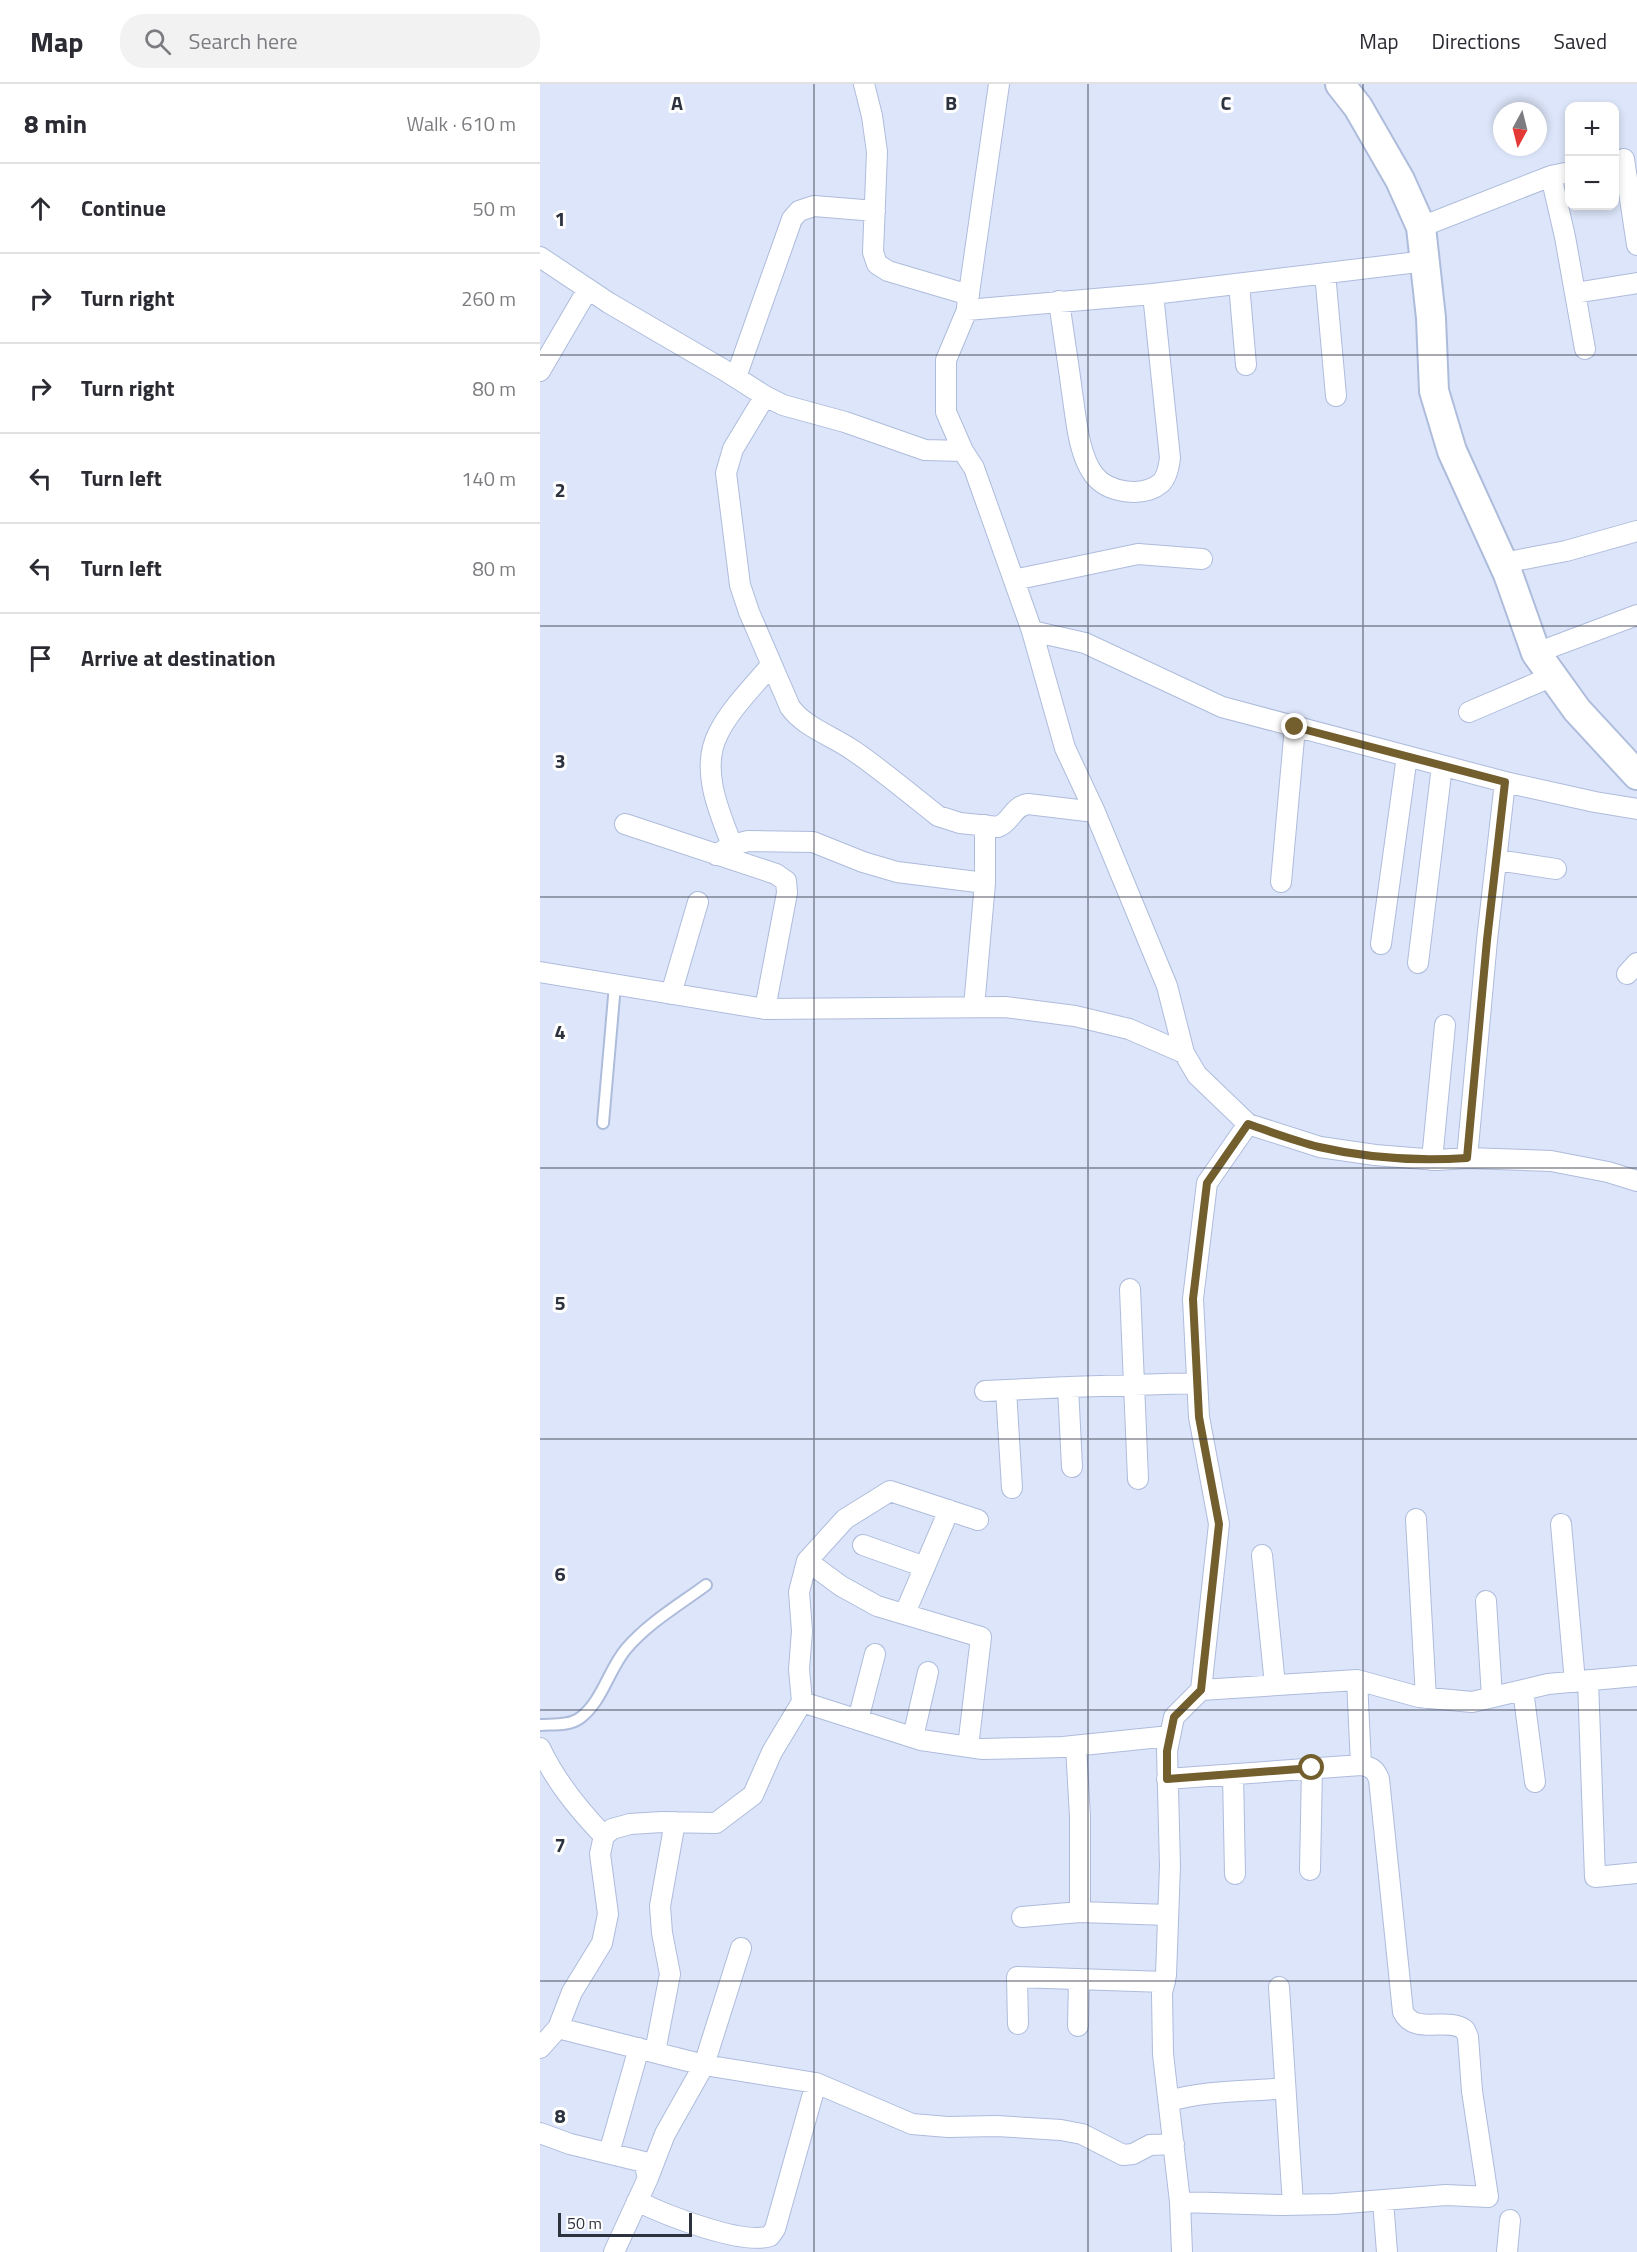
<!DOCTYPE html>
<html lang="en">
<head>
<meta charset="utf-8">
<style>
	body { margin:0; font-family:"Titillium Web",sans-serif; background:#f2f2f3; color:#2b2b33 }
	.controls { position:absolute; right:18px; top:18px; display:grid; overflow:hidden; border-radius:12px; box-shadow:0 3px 9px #0003 }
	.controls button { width:54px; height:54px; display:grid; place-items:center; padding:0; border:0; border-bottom:2px solid #e1e1e2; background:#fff; color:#2b2b33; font:30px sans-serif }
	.compass { position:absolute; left:953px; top:18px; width:54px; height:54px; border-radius:50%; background:#fff; box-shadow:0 3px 9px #0003; rotate:187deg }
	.scale { position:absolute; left:18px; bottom:15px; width:134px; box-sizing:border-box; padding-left:6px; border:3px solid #2d323f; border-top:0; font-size:16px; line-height:21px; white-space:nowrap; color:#2d323f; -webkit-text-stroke:4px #fff; paint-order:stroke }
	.stop { position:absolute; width:18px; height:18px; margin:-14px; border:4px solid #735e2d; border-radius:50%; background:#fff }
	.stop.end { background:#735e2d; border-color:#fff; box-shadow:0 2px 6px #0008 }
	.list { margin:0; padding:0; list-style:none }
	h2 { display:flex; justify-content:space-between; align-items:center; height:78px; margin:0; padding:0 24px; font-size:26px }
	h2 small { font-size:20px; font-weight:400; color:#7c7c81 }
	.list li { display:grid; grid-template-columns:39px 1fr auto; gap:18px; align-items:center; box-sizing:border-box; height:90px; padding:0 24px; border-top:2px solid #e1e1e2 }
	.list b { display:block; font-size:22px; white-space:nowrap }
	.list em { font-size:20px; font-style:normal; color:#7c7c81 }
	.icon { flex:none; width:33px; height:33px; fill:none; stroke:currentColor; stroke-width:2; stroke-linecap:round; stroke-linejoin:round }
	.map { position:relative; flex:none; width:1097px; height:2168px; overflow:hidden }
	header { display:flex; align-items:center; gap:36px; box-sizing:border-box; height:84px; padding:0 30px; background:#fff; border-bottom:2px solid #e1e1e2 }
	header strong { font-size:28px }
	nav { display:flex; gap:33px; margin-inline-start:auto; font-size:21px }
	.search { width:420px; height:54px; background:#f2f2f3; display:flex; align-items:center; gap:15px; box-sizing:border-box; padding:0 21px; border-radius:24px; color:#7c7c81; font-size:22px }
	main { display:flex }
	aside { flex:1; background:#fff }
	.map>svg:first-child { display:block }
</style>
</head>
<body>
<header>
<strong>Map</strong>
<div class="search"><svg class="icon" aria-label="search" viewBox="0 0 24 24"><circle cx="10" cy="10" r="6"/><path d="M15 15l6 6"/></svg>Search here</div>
<nav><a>Map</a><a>Directions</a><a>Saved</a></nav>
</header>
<main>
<aside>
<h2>8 min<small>Walk · 610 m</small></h2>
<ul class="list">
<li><svg class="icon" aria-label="ahead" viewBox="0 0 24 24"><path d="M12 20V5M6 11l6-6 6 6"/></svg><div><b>Continue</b></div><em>50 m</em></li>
<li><svg class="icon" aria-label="right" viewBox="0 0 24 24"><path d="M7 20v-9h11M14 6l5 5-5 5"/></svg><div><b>Turn right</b></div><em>260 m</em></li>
<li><svg class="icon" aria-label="right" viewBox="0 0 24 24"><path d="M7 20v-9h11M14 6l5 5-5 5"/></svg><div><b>Turn right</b></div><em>80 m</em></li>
<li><svg class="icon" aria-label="left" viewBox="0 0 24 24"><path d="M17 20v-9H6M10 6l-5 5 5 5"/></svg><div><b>Turn left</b></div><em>140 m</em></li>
<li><svg class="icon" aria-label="left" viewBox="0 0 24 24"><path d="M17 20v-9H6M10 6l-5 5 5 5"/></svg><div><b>Turn left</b></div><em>80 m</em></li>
<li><svg class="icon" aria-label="arrive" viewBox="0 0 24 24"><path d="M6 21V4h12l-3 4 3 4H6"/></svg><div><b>Arrive at destination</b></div></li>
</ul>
</aside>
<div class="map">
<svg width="1097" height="2168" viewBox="0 0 1097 2168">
	<rect width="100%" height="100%" fill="#dce5f9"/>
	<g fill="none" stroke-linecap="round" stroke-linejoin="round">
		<defs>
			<path id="lane" d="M63 1039 75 901
				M0 1641C13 1640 29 1642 40 1634 62 1618 69 1585 86 1565 108 1539 139 1521 166 1501"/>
			<path id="street" d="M324 0 332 32 337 68 333 168 337 180 348 187 429 211
				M1084 75 1097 161
				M1011 92 1025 153 1045 265
				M881 143 1011 92 1030 88
				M0 173 69 219 184 286 225 312 243 321 305 338 385 366 423 367
				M785 189 796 312
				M699 200 706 281
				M1035 209 1097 199
				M519 217C523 247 528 277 532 308 536 333 538 370 554 391 568 409 603 414 621 399 627 393 629 382 630 374L613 210
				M427 223 459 0
				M0 287 48 205
				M196 293 252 135 259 127 274 122 335 127
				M225 312 193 365 186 389 200 501 209 528 250 623C265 644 293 652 314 667 343 687 370 710 398 732L420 739 458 743C471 738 473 722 488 720L555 728
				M963 479 1026 467 1097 447
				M474 496 598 470 662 475
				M492 547 545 559 682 623 965 698 1055 718 1097 725
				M996 569 1097 531
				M929 628 1013 592
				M85 740 236 790 246 797 247 809 225 925
				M192 761C179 728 160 685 178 650 190 625 214 602 231 581
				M176 771 192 761 208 757 273 758 323 778 357 788 445 799
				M957 776 1016 785
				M741 798 755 643
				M841 860 867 672
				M878 879 902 682
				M0 888 225 925 465 923 535 932 589 945 644 969 627 902 555 728 525 664 492 547 434 384 423 367 406 328V276L427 226 613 210 886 177
				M1087 890 1097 879
				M131 910 158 818
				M434 923 445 799V741
				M644 969 657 991 708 1040 667 1099 653 1215 659 1333 679 1440 661 1606
				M708 1040 780 1063 835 1071 897 1076 927 1074 1011 1077 1068 1088 1097 1097
				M927 1074 947 856 965 698
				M892 1076 905 941
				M590 1205 598 1395
				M466 1306 472 1404
				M445 1307 528 1303
				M532 1383 528 1303 657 1299
				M876 1435 886 1614
				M1021 1440 1035 1598
				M323 1461 385 1483
				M722 1471 735 1601
				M267 1477 305 1435 350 1407 438 1436
				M946 1517 952 1613
				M365 1529 409 1426
				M817 1596 821 1681
				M1048 1596 1055 1793 1097 1789
				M983 1606 995 1698
				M262 1618 259 1585 262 1547 259 1508 267 1477 301 1502 337 1522 441 1553 428 1663
				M318 1636 335 1570
				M373 1653 388 1588
				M536 1662 540 1733V1828
				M0 1664C16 1698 38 1725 64 1752
				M693 1690 695 1790
				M627 1695 821 1681C831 1683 835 1685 839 1695L863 1928C875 1952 908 1932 925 1946L928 1953 932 2007 948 2113 906 2111 794 2120 742 2121 640 2118
				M770 1786 772 1684
				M482 1833 540 1828 628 1831
				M739 1903 753 2121
				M478 1940 477 1893 625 1898
				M538 1942 539 1896
				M18 1944 164 1981 276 1999 372 2040 408 2043 456 2042 521 2046 542 2050 583 2071 593 2070 610 2061 634 2060
				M0 1964 18 1944 32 1908 62 1859 68 1830 60 1770 64 1752 72 1745 90 1740 122 1738 176 1739 213 1711 232 1668 262 1618 381 1656 443 1665 523 1663 630 1652
				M115 1968 130 1890 122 1849 120 1822 135 1738
				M629 2017C667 2006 706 2008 745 2004
				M0 2049 30 2060 104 2078 108 2094 74 2168
				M69 2069 99 1964
				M108 2094 125 2050 164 1981 201 1864
				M97 2117C123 2130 203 2162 230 2152L235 2145 276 1999
				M843 2117 847 2168
				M642 2168 640 2118 623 1970 622 1909 626 1891 630 1782 627 1667 634 1633 661 1606 817 1596 879 1613 932 1618 1008 1600 1097 1592
				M967 2168 970 2136"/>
			<path id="secondary" d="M800 0 818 23 860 96 881 143 891 234 894 307 912 367 968 490 996 569 1037 626 1097 691"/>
		</defs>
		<use href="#lane" stroke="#aebcdc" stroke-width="14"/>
		<use href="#street" stroke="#aebcdc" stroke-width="22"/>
		<use href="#secondary" stroke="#aebcdc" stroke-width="32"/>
		<use href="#lane" stroke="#fff" stroke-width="10"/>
		<use href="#street" stroke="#fff" stroke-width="20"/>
		<use href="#secondary" stroke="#fff" stroke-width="28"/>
	</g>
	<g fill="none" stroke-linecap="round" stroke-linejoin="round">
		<path stroke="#735e2d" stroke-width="8" d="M755 643 965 698 947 856 927 1074C879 1077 826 1074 779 1063 755 1057 731 1048 708 1040L667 1099 653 1215 659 1333 679 1440 661 1606 634 1633 627 1667V1695L772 1684"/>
	</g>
	<path fill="none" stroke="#2d323f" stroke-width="1.5" stroke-opacity="0.55" d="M274 0V2168M548 0V2168M823 0V2168M0 271H1097M0 542H1097M0 813H1097M0 1084H1097M0 1355H1097M0 1626H1097M0 1897H1097"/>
	<g font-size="20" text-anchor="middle" font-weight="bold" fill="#2d323f" stroke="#fff" stroke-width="6" stroke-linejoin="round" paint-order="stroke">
		<text x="137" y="26">A</text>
		<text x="411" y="26">B</text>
		<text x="686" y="26">C</text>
		<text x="20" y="142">1</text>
		<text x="20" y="413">2</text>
		<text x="20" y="684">3</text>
		<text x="20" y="955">4</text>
		<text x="20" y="1226">5</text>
		<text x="20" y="1497">6</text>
		<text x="20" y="1768">7</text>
		<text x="20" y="2039">8</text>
	</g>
</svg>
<div class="controls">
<button>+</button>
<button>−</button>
</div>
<svg class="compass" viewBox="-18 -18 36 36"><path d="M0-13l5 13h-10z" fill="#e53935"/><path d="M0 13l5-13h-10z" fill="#7c7c81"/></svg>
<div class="scale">50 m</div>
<div class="stop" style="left:772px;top:1684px"></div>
<div class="stop end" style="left:755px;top:643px"></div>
</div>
</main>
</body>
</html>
